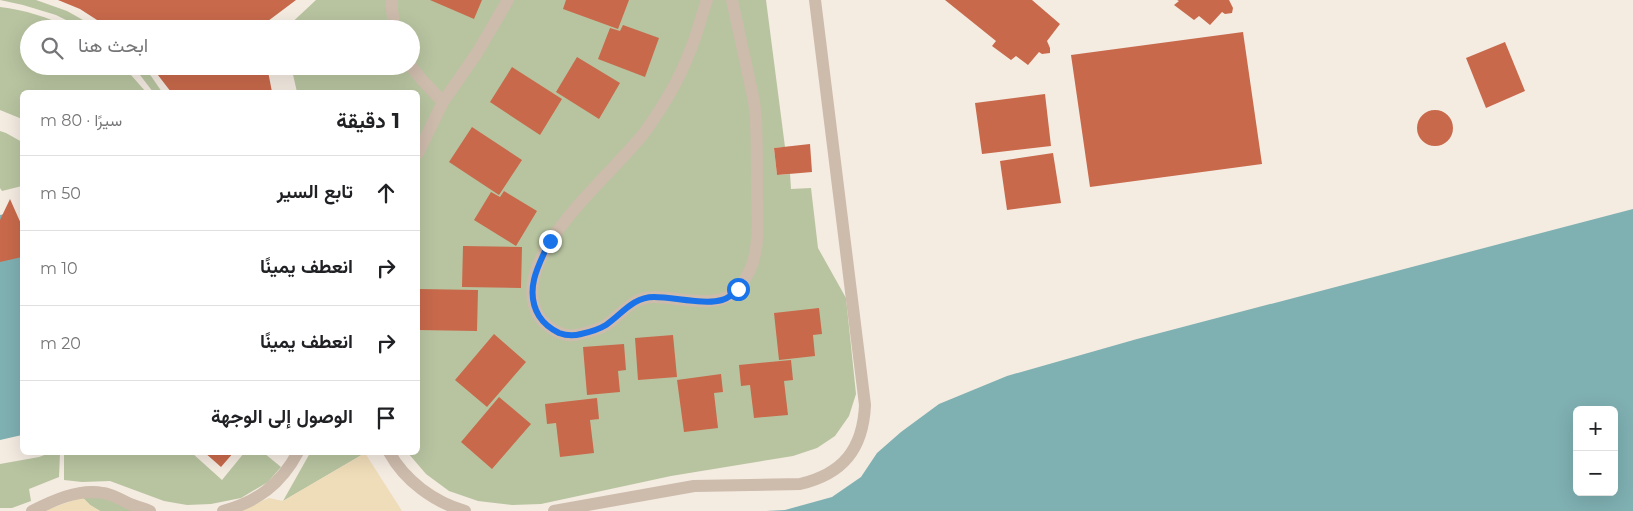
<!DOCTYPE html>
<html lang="ar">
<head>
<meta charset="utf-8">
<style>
	body { margin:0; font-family:Montserrat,Vazirmatn,sans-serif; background:#f6f6f6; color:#202124; direction:rtl }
	.controls { position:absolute; right:15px; bottom:15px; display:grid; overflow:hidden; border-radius:8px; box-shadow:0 5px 20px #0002 }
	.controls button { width:45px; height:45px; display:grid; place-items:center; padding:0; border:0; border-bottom:1px solid #e0e0e0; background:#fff; color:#202124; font:25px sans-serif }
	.stop { position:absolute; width:15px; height:15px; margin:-11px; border:4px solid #1a73e8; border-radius:50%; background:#fff }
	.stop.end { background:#1a73e8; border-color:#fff; box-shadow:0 1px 5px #0008 }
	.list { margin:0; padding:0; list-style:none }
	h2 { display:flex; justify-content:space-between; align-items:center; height:65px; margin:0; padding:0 20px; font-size:21px }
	h2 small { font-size:16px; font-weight:400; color:#757577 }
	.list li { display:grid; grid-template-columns:32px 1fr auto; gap:15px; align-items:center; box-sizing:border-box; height:75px; padding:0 20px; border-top:1px solid #e0e0e0 }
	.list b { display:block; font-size:19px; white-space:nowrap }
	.list em { font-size:16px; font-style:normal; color:#757577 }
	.icon { flex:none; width:28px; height:28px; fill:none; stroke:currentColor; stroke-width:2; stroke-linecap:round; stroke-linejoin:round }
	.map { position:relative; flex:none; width:1633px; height:511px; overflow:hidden; direction:ltr }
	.search { position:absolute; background:#fff; box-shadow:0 5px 20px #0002; left:20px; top:20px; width:400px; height:55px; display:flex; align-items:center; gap:12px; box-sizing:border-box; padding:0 18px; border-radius:28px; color:#757577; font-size:19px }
	.panel { position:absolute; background:#fff; box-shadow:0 5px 20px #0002; left:20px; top:90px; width:400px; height:365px; border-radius:8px; direction:rtl }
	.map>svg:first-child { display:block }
</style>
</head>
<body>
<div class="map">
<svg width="1633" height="511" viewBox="0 0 1633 511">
	<rect width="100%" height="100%" fill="#f4ebe1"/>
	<path fill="#b8c4a0" d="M0 0H36L67 11 99 29H84L56 15 23 5Z
		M316 0H766L785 147 774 148 777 175 790 174 791 189 811 188 818 248 846 298 856 394 849 416 835 436 817 448 793 456 671 476 541 504 512 505 478 501 449 491 426 474 408 453 418 452V92H297L291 66H411V29H285Z
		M0 7C24 10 49 17 71 29H29V66H123L146 92H22V119L0 110Z
		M132 66H141L151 76 162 92H153L140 75Z
		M0 131 6 133 22 142V186L2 191 0 188Z
		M50 453H60L59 477 29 489 31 501 12 508H0V464L39 457Z
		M64 453H192L222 480 244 453H264L281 467 268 482 241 498 211 504 187 505 164 501 110 481 82 482 64 480Z
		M310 453H365L283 501Z
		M105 492 154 511H100L90 505 82 497Z"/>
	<path fill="#efdcb8" d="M365 453 402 511H239L269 498 283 501Z
		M82 497 90 505 100 511H44Z"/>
	<path fill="#7fb0b2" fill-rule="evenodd" d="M1633 209V511H766L785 510 832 497 861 477 877 453 901 432 939 404 1007 376 1137 339ZM1577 410H1614V492H1577Z
		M14 212 22 237V435L0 440V215Z"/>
	<path fill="#c8694b" d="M58 0H296L260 27V29H111L80 9Z
		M430 0H482L474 19Z
		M566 0H629L618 29 563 9Z
		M945 0H1032L1060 24 1047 41 1050 48V53L1042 54 1039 52 1028 65 1016 56 1011 60 992 46 996 41Z
		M1177 0H1229L1233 8 1232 13 1225 14 1222 12 1210 25 1199 16 1194 20 1174 5 1179 1Z
		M623 25 659 38 645 77 598 59 610 28 620 31Z
		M1243 32 1262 164 1090 187 1071 55Z
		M1505 42 1525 91 1486 108 1466 58Z
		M577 57 620 83 599 119 556 92Z
		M151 66H267L272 92H171Z
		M512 67 562 99 540 135 490 102Z
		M1045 94 1051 146 982 154 975 103Z
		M1417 128a18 18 0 1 1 36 0a18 18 0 1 1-36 0Z
		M472 127 522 160 499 195 449 162Z
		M810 144 812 172 777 175 774 148Z
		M1053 153 1061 203 1007 210 1000 161Z
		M504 191 537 211 516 246 474 220 491 192 500 197Z
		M10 199 22 226V257L0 262V220Z
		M463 246 522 247 521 288 462 287Z
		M419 289 478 290 477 331 418 330Z
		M819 308 822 334 813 335 815 356 779 360 774 313Z
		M494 334 526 362 487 407 455 380Z
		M673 335 677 377 638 380 635 338Z
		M624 344 626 370 618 371 620 392 587 395 583 347Z
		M791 360 793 380 784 381 788 415 754 418 750 385 741 386 739 365Z
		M721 374 723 392 714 393 718 428 684 432 677 380Z
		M499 397 531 424 492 469 461 442Z
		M597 398 599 419 590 420 594 453 560 457 556 423 547 424 545 404Z
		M204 452H234L221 467Z"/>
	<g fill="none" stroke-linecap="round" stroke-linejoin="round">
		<path stroke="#cdbbac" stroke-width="12" d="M392 0V10L395 29
			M707 0C701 17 697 35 690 51 680 78 664 105 647 129 617 172 501 260 540 318 545 324 551 329 558 332 566 336 573 336 580 334 589 332 598 330 606 325 622 314 632 297 654 297 679 297 721 311 738 288 746 279 753 266 755 254 759 237 757 218 757 200 757 173 757 146 756 119L754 101 732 0
			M411 66 422 80 443 102
			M418 153 443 102 477 53 508 0
			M389 452C405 481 434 502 465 511
			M32 511C52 501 79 488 103 493 112 494 119 499 128 503 135 506 142 508 150 511
			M223 511C257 502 281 484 298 452
			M554 511 694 486 800 484C843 474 863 449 865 405L815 0"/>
	</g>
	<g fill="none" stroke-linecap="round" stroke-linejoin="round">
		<path stroke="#1a73e8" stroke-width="6" d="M550 241C538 265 524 291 539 316 544 324 551 329 559 333 567 336 574 336 581 334 590 332 598 330 606 325 622 314 633 297 654 297 674 297 704 305 722 300 729 298 733 294 738 289"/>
	</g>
</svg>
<div class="controls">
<button>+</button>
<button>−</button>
</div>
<div class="stop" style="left:738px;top:289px"></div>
<div class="stop end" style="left:550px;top:241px"></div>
<div class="search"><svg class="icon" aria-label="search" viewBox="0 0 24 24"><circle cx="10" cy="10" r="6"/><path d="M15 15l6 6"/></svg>ابحث هنا</div>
<section class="panel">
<h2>1 دقيقة<small>سيرًا · 80 m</small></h2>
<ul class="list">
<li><svg class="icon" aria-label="ahead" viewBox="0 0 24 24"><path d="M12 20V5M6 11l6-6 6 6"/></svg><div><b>تابع السير</b></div><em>50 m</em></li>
<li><svg class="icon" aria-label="right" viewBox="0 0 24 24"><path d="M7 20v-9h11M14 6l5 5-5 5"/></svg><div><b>انعطف يمينًا</b></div><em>10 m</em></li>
<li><svg class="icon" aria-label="right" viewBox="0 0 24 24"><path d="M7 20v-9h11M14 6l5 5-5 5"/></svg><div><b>انعطف يمينًا</b></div><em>20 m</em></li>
<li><svg class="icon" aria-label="arrive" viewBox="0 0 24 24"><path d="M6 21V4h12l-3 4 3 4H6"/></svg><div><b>الوصول إلى الوجهة</b></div></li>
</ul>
</section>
</div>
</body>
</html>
